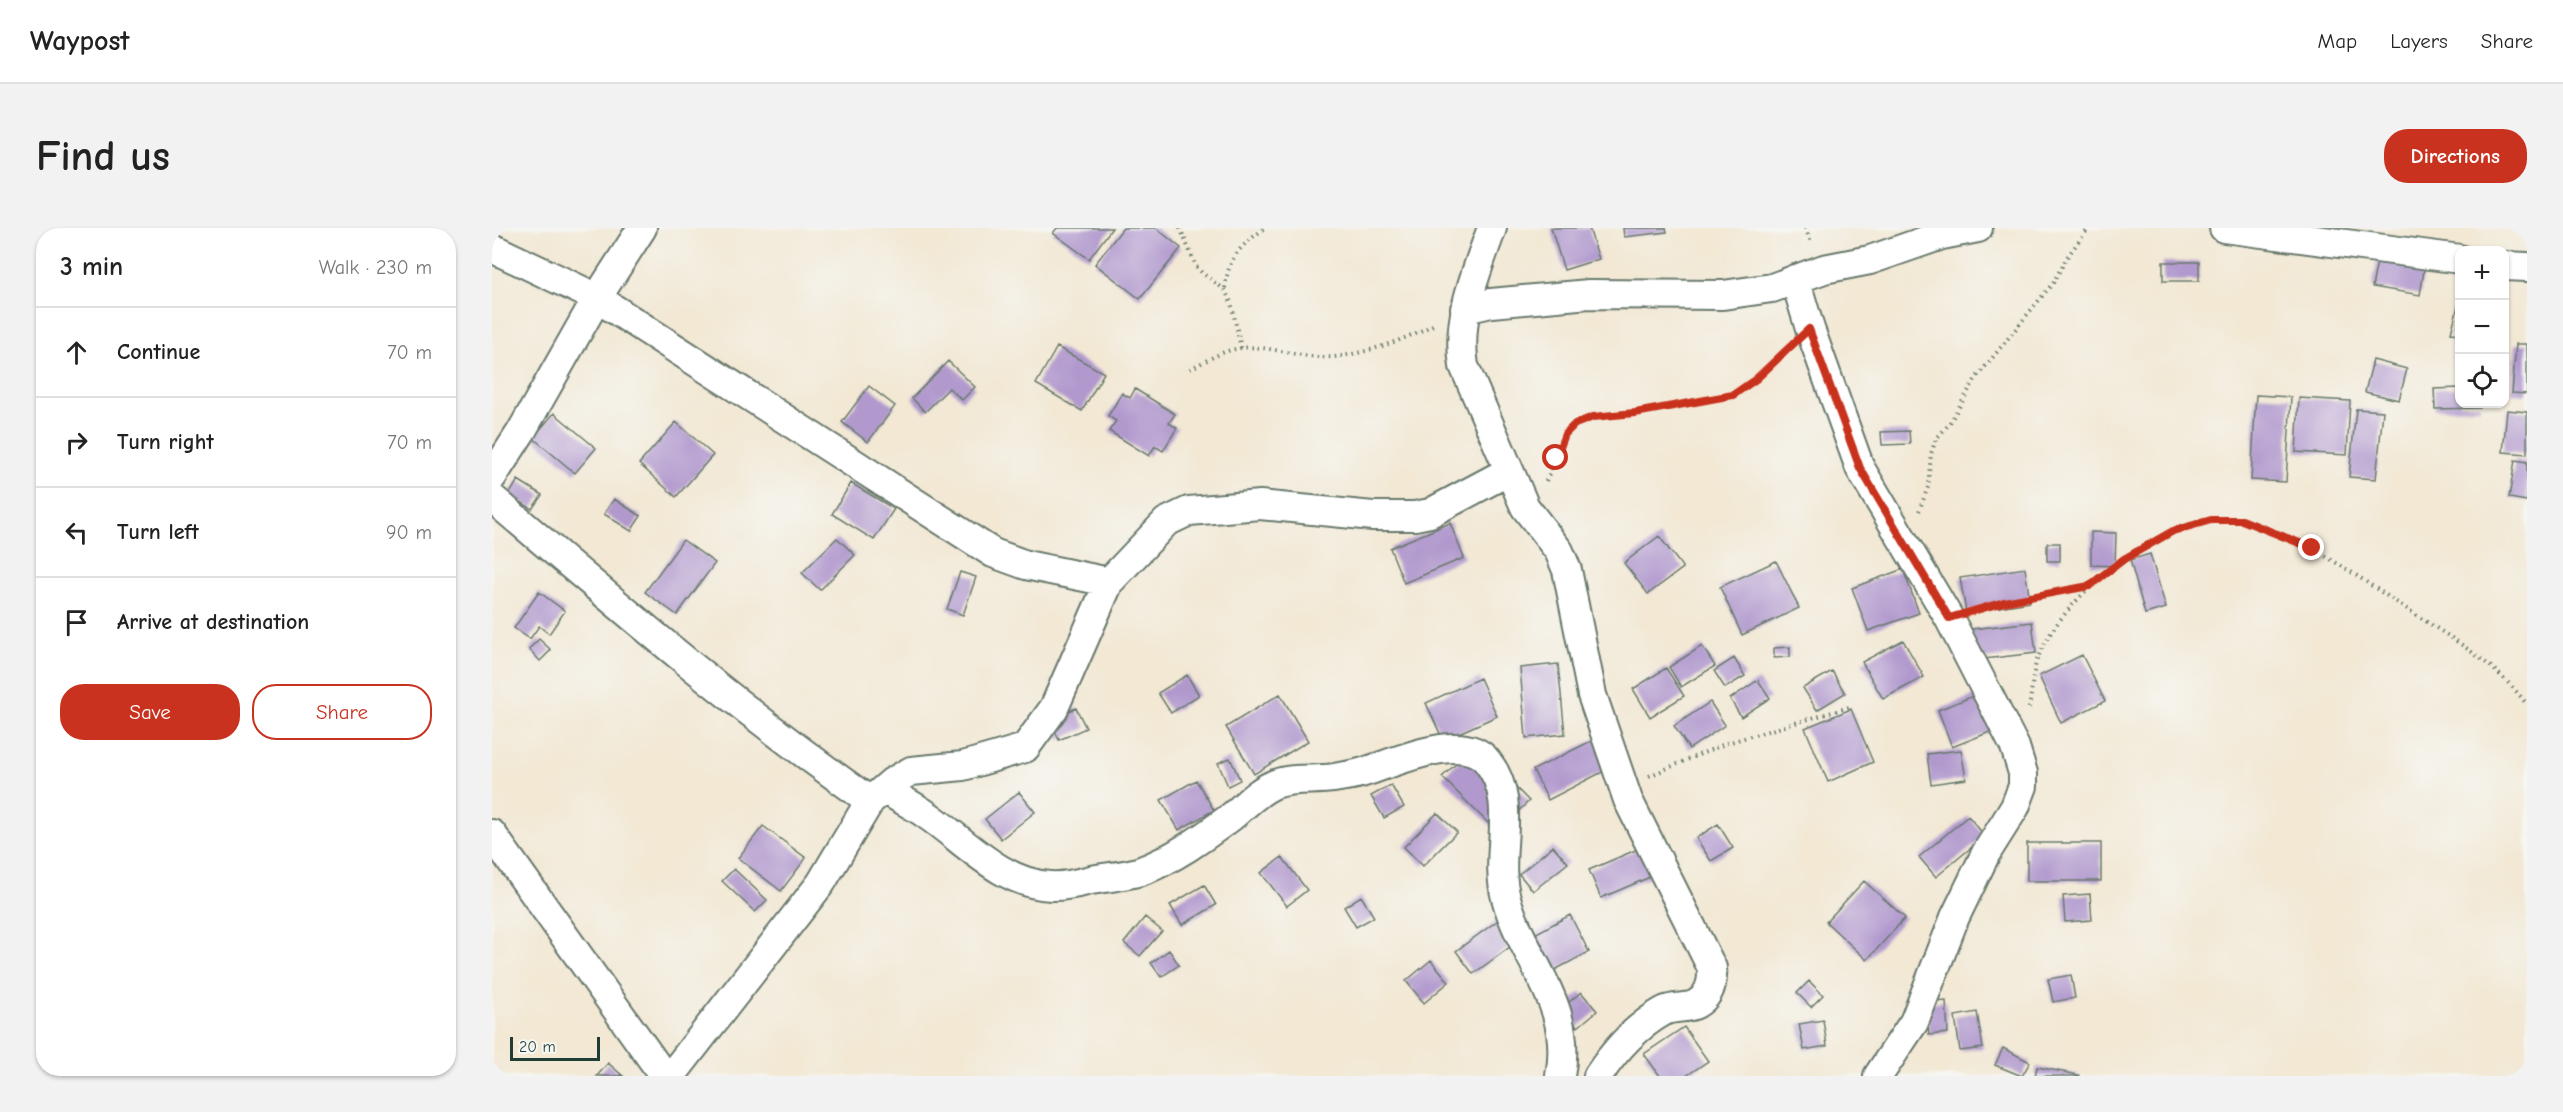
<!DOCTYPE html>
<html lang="en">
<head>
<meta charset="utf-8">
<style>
	body { margin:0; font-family:"Comic Neue",sans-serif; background:#f2f2f2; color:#222 }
	.controls { position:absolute; right:18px; top:18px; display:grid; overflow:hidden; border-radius:12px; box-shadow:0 2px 4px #0004 }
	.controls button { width:54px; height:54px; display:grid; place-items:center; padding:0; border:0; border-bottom:2px solid #e0e0e0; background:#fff; color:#222; font:30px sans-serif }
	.scale { position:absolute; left:18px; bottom:15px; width:90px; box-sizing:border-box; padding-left:6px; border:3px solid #1f3d34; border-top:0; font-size:16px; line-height:21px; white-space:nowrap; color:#1f3d34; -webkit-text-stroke:4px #f6f6f2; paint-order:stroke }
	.stop { position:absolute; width:18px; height:18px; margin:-14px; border:4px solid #c8321e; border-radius:50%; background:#fff }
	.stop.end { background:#c8321e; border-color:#fff; box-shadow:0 2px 6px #0008 }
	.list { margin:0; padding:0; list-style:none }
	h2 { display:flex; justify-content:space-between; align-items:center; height:78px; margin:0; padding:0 24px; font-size:26px }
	h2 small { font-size:20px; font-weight:400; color:#767676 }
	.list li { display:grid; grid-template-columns:39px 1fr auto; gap:18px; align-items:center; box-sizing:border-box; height:90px; padding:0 24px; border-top:2px solid #e0e0e0 }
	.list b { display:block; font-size:22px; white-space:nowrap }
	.list em { font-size:20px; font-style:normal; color:#767676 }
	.actions { display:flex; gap:12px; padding:18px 24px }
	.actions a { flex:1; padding:14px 0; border:2px solid #c8321e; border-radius:24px; text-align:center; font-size:21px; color:#c8321e }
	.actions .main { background:#c8321e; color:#fff }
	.icon { flex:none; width:33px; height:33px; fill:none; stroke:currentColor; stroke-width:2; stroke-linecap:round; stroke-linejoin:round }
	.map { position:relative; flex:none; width:2035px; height:848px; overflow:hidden; border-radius:24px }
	header { display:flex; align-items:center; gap:36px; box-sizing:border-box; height:84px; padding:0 30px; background:#fff; border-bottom:2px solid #e0e0e0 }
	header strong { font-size:28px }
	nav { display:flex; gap:33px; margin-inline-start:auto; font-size:21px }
	.intro { display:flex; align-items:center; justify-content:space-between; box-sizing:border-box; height:144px; padding:0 36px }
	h1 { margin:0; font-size:42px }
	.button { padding:15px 27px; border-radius:24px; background:#c8321e; color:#fff; font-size:21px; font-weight:700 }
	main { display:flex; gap:36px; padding:0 36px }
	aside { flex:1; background:#fff; border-radius:24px; box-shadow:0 2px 4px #0004 }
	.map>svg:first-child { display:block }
</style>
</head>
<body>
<header>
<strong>Waypost</strong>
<nav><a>Map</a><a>Layers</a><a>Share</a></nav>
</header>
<div class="intro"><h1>Find us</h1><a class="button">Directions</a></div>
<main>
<aside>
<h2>3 min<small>Walk · 230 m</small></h2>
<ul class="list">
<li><svg class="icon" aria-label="ahead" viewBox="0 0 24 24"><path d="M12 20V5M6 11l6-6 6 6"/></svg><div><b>Continue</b></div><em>70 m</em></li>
<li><svg class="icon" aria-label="right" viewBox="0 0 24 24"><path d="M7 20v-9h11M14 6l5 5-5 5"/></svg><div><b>Turn right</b></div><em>70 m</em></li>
<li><svg class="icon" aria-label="left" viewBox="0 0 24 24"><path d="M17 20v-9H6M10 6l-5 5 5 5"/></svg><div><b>Turn left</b></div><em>90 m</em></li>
<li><svg class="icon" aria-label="arrive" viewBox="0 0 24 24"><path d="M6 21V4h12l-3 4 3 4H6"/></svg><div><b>Arrive at destination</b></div></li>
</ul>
<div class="actions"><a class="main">Save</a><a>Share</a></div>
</aside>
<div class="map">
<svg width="2035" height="848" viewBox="0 0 2035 848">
	<rect width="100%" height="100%" fill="#f6f6f2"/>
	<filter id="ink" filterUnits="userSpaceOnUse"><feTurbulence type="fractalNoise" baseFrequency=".0167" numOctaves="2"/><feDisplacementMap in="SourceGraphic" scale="12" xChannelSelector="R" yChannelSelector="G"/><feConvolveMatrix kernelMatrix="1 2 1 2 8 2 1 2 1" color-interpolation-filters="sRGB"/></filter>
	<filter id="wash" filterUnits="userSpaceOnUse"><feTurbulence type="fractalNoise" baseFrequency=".008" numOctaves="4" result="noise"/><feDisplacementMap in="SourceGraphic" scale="24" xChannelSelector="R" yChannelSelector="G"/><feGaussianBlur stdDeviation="1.35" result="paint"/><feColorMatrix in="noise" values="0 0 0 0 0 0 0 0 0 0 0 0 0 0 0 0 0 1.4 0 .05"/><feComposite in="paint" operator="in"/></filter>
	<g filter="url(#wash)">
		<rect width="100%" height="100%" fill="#f2e8d4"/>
		<g id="blocks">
			<path fill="#b199ce" d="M565 0H620L597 31 561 5Z
				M631 0H664L689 20 648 71 603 36Z
				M1059 0H1097L1107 31 1072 42Z
				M1131 0H1174L1175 4 1132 9Z
				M1886 28 1933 36 1928 67 1880 59Z
				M1671 34H1707V53H1671Z
				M1967 74H1968V106L1959 105Z
				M2024 116H2035V166L2020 165Z
				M565 119 612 145 590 183 544 156Z
				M1881 132 1915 141 1907 172 1873 164Z
				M456 133 483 159 470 172 457 160 433 184 420 170Z
				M377 158 403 178 376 214 350 194Z
				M1968 160V176H1988V180L1943 181 1942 161Z
				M643 161 683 186 677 195 685 200 671 223 663 218 657 228 617 203 624 193 616 188 630 165 638 170Z
				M1764 167 1799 169 1794 254 1759 252Z
				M1807 170 1858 173 1855 227 1804 224Z
				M1864 181 1891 183 1884 251 1857 249Z
				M2015 182 2035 184V226L2011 224Z
				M62 185 104 220 83 245 41 210Z
				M184 194 221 227 184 269 147 236Z
				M1417 203 1418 216 1390 217 1389 204Z
				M2023 232 2035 234V273L2017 270Z
				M26 252 50 267 40 281 17 267Z
				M359 255 402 281 382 312 340 286Z
				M122 271 149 288 139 303 112 286Z
				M958 295 972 330 912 355 898 320Z
				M1599 304 1624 305 1623 338 1599 337Z
				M1167 308 1191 340 1156 366 1132 335Z
				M345 310 363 327 328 362 310 345Z
				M191 312 223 335 185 387 153 364Z
				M1555 315H1568V333H1555Z
				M1658 326 1674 380 1653 386 1638 332Z
				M1284 333 1307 380 1250 407 1228 359Z
				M1533 340 1538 374 1474 384 1468 350Z
				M1411 341 1427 385 1376 403 1360 360Z
				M468 344 484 349 471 387 455 381Z
				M47 364 73 383 57 406 47 398 38 411 22 400Z
				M1540 394 1544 425 1483 432 1480 401Z
				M47 411 59 422 48 433 37 421Z
				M1411 412 1432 449 1391 471 1370 434Z
				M1210 418 1223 438 1189 459 1177 439Z
				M1298 419V429L1282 430V420Z
				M1590 427 1613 473 1569 495 1547 448Z
				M1242 430 1253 448 1233 460 1222 443Z
				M1066 436 1073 506 1034 510 1028 440Z
				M1174 440 1192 468 1158 489 1141 461Z
				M1340 443 1353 465 1325 482 1311 460Z
				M695 447 707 467 679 485 666 465Z
				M988 450 1005 488 951 512 934 475Z
				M1266 452 1278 470 1249 489 1238 471Z
				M1489 465 1503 502 1460 519 1446 482Z
				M788 466 816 513 762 546 734 499Z
				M1218 474 1233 497 1197 521 1182 498Z
				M584 480 594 500 567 512 558 492Z
				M1359 481 1381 534 1336 554 1313 500Z
				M1109 508 1124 537 1056 572 1041 542Z
				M983 518 1037 573 1005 604 950 549Z
				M1469 522 1474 551 1439 556 1435 526Z
				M738 530 748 552 736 558 726 535Z
				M704 552 722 582 687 602 669 572Z
				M899 557 912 579 892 590 879 568Z
				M527 564 543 584 509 611 493 591Z
				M945 585 965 604 931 638 912 619Z
				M1476 588 1493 608 1444 649 1427 629Z
				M1226 596 1241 620 1219 633 1204 610Z
				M271 598 314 630 289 663 246 630Z
				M1535 615H1609V653H1535Z
				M1061 618 1076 635 1041 663 1027 646Z
				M1153 618 1165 646 1109 670 1097 642Z
				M790 629 815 662 795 678 769 645Z
				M242 641 275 672 263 684 230 653Z
				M1372 653 1413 690 1375 732 1334 694Z
				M712 657 724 677 690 697 678 677Z
				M1598 666 1600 692 1573 694 1571 668Z
				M869 668 882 689 864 699 852 679Z
				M1078 687 1097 724 1057 745 1037 709Z
				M653 689 670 703 648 728 632 715Z
				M1005 693 1022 716 981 746 964 723Z
				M677 722 687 737 669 749 659 735Z
				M939 732 957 754 932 775 914 753Z
				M1579 747 1583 770 1561 774 1556 751Z
				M1317 753 1331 767 1319 779 1305 765Z
				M1089 764 1105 783 1086 799 1070 780Z
				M1454 773 1456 805 1437 807 1434 775Z
				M1485 784 1491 820 1468 823 1463 788Z
				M1331 792 1335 818 1312 822 1307 796Z
				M1192 799 1216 833 1194 848H1168L1152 826Z
				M1511 820 1538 834 1530 848 1503 837Z
				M116 835 131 848H105Z
				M1545 839 1587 847V848H1543Z"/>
		</g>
	</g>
	<g filter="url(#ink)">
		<use href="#blocks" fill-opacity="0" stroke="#69796c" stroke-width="1.5"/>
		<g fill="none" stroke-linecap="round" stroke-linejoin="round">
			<defs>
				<path id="street" d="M1000 0C984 45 964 90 972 138L1033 279 1067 323 1075 342 1100 467 1136 572 1220 740C1221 754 1218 768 1204 776 1195 781 1182 778 1172 783 1145 798 1123 822 1106 848
					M1732 0 1968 31
					M0 20 105 70 501 325 534 337 617 354
					M2012 38 2035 39
					M1303 51 1318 101 1368 240 1457 390 1523 519 1531 545V558L1523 579 1494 625 1463 689 1422 794 1386 848
					M973 81 999 75 1097 66 1231 67 1280 60 1332 41 1378 32 1450 7 1486 0
					M0 249 29 204 105 70 150 0
					M0 270C123 375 245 480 378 573
					M392 561C406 570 421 577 435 587 473 613 510 656 559 658 572 659 587 655 599 652 615 649 633 648 649 643 680 632 712 609 739 589 753 578 765 563 783 556 801 549 823 553 842 550 852 548 863 547 872 544 902 535 971 502 995 533 1028 574 1001 624 1014 670 1032 735 1082 775 1068 848
					M0 606 172 848
					M179 848 329 655 378 573 400 554 419 543 471 538 533 520 562 480 617 354 674 294 697 283 768 277 881 288H923L938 285 1017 243"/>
			</defs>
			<use href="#street" stroke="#69796c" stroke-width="32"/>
			<path stroke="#69796c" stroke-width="4" stroke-dasharray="1.5 4.5" stroke-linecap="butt" d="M688 0 704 38 710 45 732 61 739 74 749 120
				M1313 0 1320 16
				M733 60C737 27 748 19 773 0
				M698 141C714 133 731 122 749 120 777 116 811 132 842 129 877 125 911 112 943 96
				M1054 253 1073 206 1083 196 1101 189 1143 185 1241 167 1264 151 1295 123
				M1427 283 1436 259 1439 226 1444 211 1457 196 1484 150 1561 55 1575 29 1597 0
				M1486 382 1512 374 1596 358
				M1537 480C1540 464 1540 442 1547 427 1572 366 1682 276 1752 293 1812 308 1864 348 1915 381 1957 409 2005 435 2035 477
				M1157 548 1235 515 1361 478"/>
			<use href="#street" stroke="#fff" stroke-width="28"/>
		</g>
	</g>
	<g fill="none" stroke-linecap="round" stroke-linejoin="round" filter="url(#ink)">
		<path stroke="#c8321e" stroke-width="8" d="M1064 230 1073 206 1083 196 1101 189 1143 185 1241 167 1264 151 1317 101 1368 240 1457 390 1512 374 1597 358 1632 331 1681 303 1719 292H1750L1820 320"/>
	</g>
</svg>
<div class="controls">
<button>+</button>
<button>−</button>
<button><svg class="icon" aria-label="locate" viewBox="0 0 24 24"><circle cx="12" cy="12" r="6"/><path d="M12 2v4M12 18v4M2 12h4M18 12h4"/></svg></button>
</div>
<div class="scale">20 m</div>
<div class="stop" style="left:1064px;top:230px"></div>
<div class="stop end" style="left:1820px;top:320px"></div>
</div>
</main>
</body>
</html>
